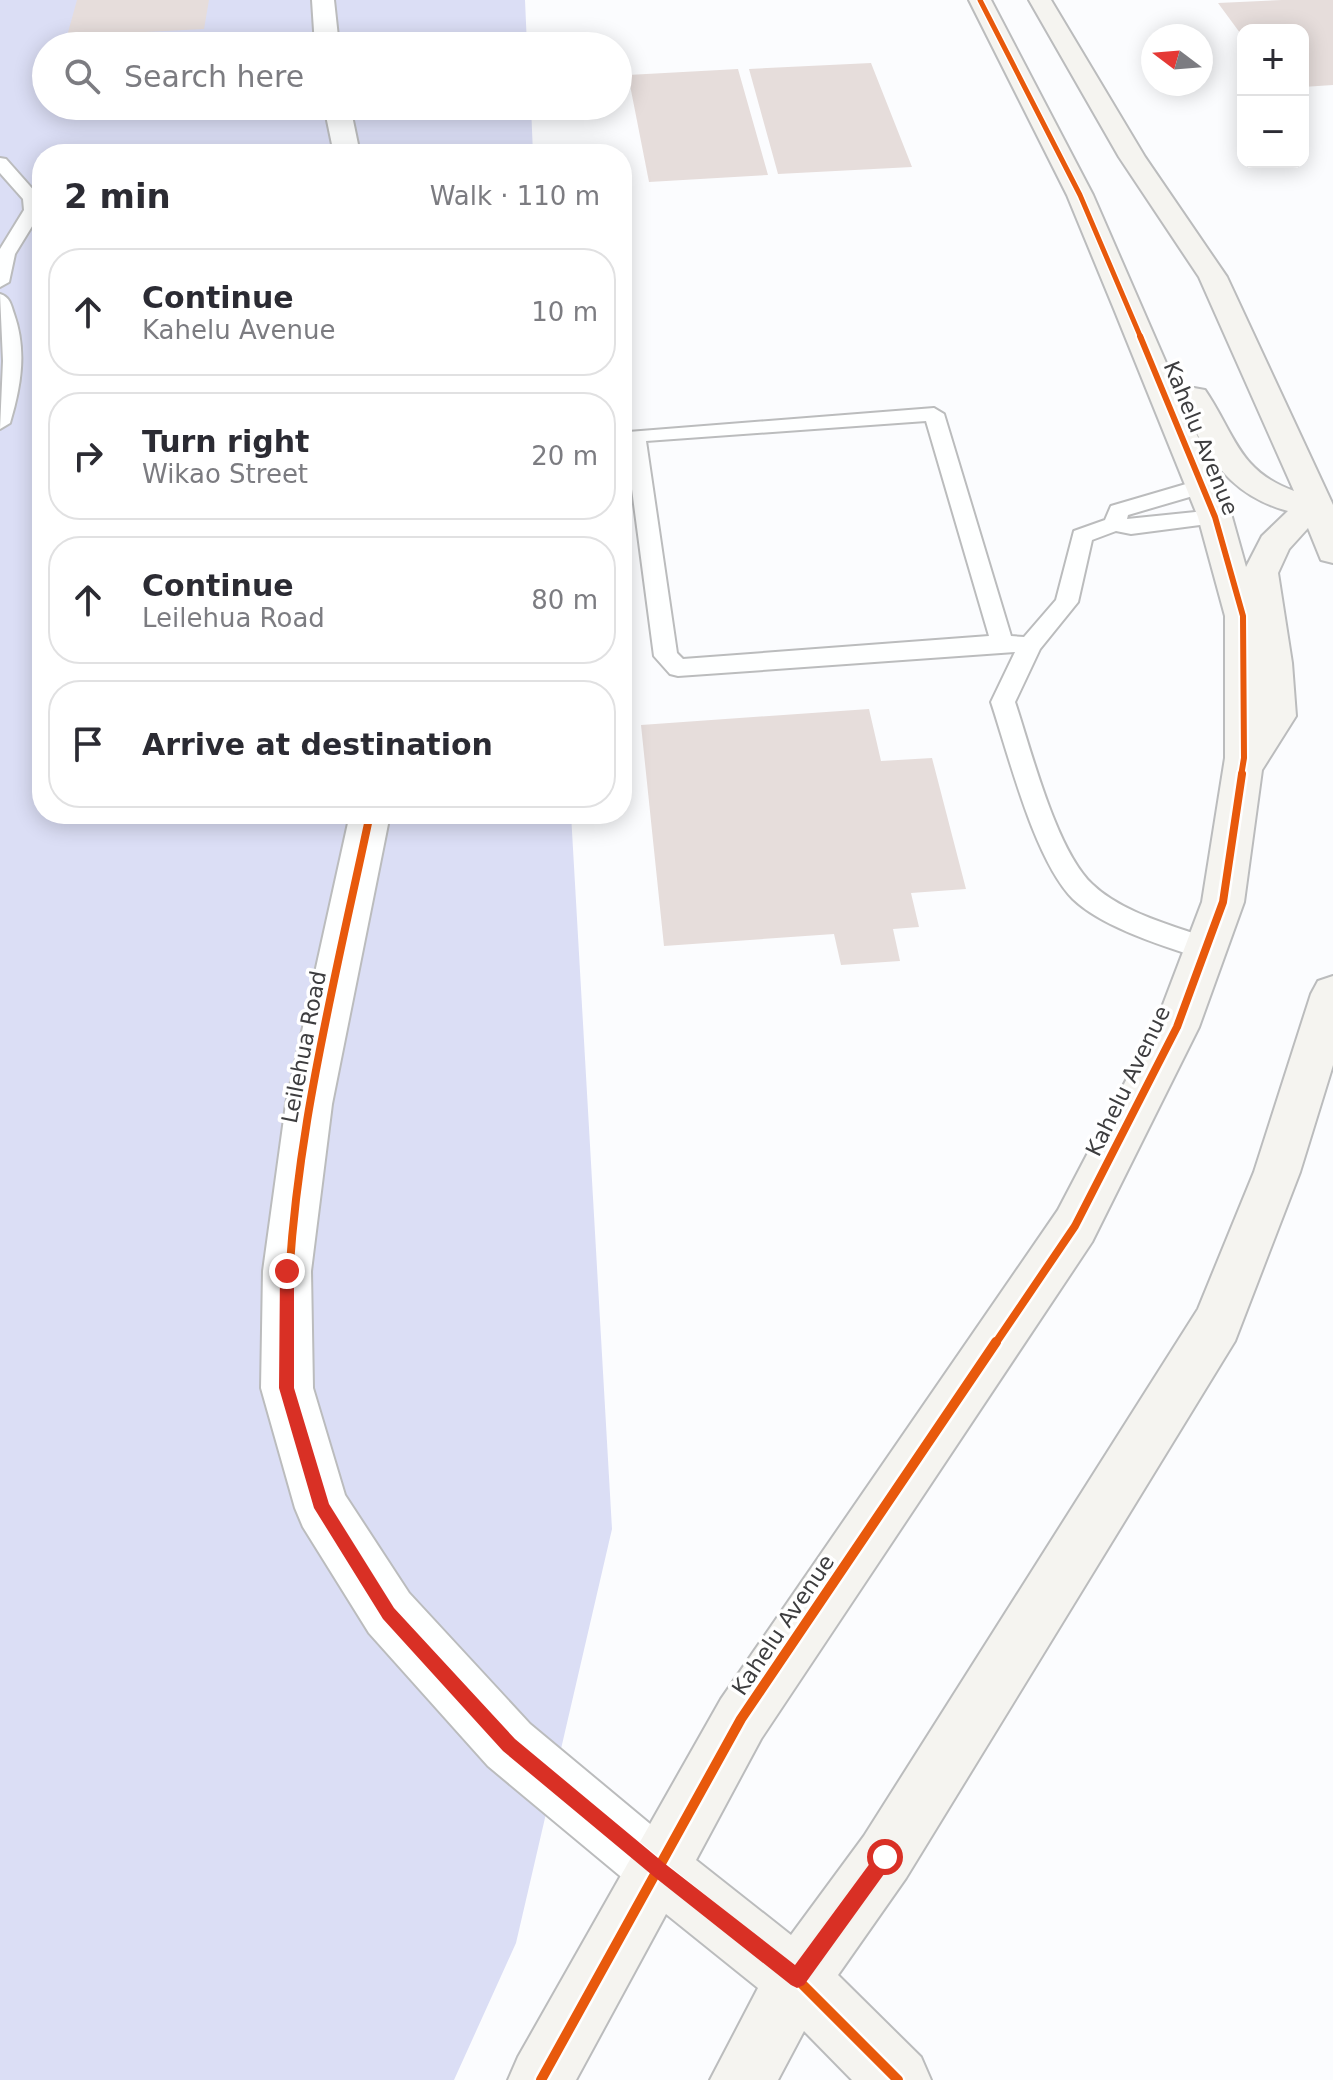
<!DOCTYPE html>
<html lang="en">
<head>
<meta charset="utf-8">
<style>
	body { margin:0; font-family:"DejaVu Sans",sans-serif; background:#f2f2f3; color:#2b2b33 }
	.controls { position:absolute; right:24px; top:24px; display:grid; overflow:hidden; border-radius:16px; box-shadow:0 4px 20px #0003 }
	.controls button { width:72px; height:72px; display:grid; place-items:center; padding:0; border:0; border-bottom:2px solid #e1e1e2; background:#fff; color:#2b2b33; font:40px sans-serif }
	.compass { position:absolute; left:1141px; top:24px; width:72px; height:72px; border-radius:50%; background:#fff; box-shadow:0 4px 20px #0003; rotate:286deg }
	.stop { position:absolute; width:24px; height:24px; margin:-18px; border:6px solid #d93025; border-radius:50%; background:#fff }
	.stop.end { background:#d93025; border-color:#fff; box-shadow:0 2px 8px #0008 }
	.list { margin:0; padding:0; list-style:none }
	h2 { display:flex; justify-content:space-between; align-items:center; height:104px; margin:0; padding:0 32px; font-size:34px }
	h2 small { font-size:26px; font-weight:400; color:#7c7c81 }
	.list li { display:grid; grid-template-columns:52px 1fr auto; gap:24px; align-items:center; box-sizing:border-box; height:128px; margin:0 16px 16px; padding:0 16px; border:2px solid #e1e1e2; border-radius:32px }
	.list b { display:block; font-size:30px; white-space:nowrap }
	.list p { margin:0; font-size:26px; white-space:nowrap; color:#7c7c81 }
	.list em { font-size:26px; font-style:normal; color:#7c7c81 }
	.icon { flex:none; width:44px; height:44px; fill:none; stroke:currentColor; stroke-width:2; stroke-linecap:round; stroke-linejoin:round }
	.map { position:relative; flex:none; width:1333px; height:2080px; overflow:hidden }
	.search { position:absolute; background:#fff; box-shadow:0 4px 20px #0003; left:32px; top:32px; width:600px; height:88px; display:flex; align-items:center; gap:20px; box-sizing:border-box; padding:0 28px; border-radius:44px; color:#7c7c81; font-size:30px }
	.panel { position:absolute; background:#fff; box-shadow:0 4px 20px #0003; left:32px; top:144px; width:600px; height:680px; border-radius:32px }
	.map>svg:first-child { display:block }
</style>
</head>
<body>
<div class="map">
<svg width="1333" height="2080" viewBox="0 0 1333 2080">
	<rect width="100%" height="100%" fill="#fbfcfe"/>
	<path fill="#dbdef5" d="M0 0H525L527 46H46V106H531L533 154H42V814H571L612 1529 516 1943 454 2080H0Z"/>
	<path fill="#e6dddb" d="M77 0H209L204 29 67 36Z
		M1282 0H1333V85L1303 87V30H1243V37L1218 3Z
		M871 63 912 167 778 174 749 69Z
		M738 69 768 175 649 182 628 75Z
		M869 709 881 761 932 758 966 889 911 893 919 927 893 929 900 961 841 965 834 934 664 946 641 725Z"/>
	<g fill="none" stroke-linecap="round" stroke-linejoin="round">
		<defs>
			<path id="lane" d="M0 158 6 159 37 194 42 210 15 254 9 282 0 287V249L24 210 23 199 0 173Z
				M0 294C10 297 11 305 14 314 27 351 21 386 10 423L0 429 3 361Z
				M934 408 944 414 1011 636 1024 637 1056 600 1074 531 1105 520 1111 506 1203 479 1213 486 1210 491 1128 515 1127 519 1215 510 1223 512 1226 517 1223 522 1131 534 1116 531 1092 540 1078 602 1040 649 1015 702C1031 750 1056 850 1092 884 1123 914 1176 926 1215 941L1219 949 1215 957 1206 960C1167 947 1103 928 1073 899 1034 859 1009 756 991 702L1015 652 678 676 670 674 654 656 625 436 628 432ZM926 421 989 636 683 659 677 653 646 441Z"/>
			<path id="street" d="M312 0H334L339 46H315Z
				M324 106H350L360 154H334Z
				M350 814H390L332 1104 311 1271 313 1388 345 1495 409 1593 530 1724 679 1848 688 1869 679 1890 658 1899 637 1890 488 1766 369 1633 303 1527 295 1508 261 1388 263 1271 286 1104Z"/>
			<path id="secondary" d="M969 0H991L1093 195 1180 395 1183 390 1194 388 1205 390C1235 434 1238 471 1294 491L1199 277 1119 157 1029 0H1051L1145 157 1227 277 1333 505V563L1321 560 1308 528 1289 549 1278 573 1292 663 1296 716 1262 770 1244 902 1199 1027 1092 1242 761 1739 696 1860 791 1935 864 1836 1198 1309 1254 1172 1311 994 1318 981 1333 976V1065L1300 1172 1235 1341 906 1878 838 1975 921 2057 931 2080H852L804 2031 778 2080H710L758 1988 666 1914 576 2080H508L518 2057 721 1699 1058 1210 1156 1023 1202 902 1225 758V616L1198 517 1114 309 1067 195ZM1194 428C1216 470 1240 498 1288 511L1262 536 1246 567 1232 517Z"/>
		</defs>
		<use href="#lane" stroke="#bbbcbd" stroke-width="4"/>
		<use href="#street" stroke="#bbbcbd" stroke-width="4"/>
		<use href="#secondary" stroke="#bbbcbd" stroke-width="4"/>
		<use href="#lane" fill="#feffff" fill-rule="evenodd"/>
		<use href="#street" fill="#feffff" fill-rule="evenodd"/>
		<use href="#secondary" fill="#f5f4f0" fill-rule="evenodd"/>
		<defs>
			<path id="cycleway-far3" d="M980 0 1080 195 1141 338"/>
			<path id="cycleway-far2" d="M1140 336 1215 517 1243 616 1244 758 1241 776"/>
			<path id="cycleway-far1" d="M287 1344C287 1164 333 989 370 814
				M995 1344 1075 1226 1177 1027 1223 902 1242 774"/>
			<path id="cycleway" d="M287 1342V1388L322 1508 389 1613 509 1745 797 1979 898 2080
				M541 2080 741 1719 996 1342"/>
		</defs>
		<use href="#cycleway-far3" stroke="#fff" stroke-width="8"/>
		<use href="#cycleway-far2" stroke="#fff" stroke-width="10"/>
		<use href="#cycleway-far1" stroke="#fff" stroke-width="13"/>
		<use href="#cycleway" stroke="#fff" stroke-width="15"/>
		<use href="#cycleway-far3" stroke="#e8590c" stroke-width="5"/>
		<use href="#cycleway-far2" stroke="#e8590c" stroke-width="6"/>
		<use href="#cycleway-far1" stroke="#e8590c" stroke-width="8"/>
		<use href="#cycleway" stroke="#e8590c" stroke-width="10"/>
	</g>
	<path fill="#d93025" d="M287 1264 294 1271V1388L329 1504 394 1608 515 1739 664 1863 795 1965 879 1851 885 1848 892 1851 894 1857 892 1863 804 1985 797 1988 791 1985 652 1875 503 1751 383 1619 314 1508 279 1388 280 1271Z"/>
	<g text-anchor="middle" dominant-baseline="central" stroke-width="7" stroke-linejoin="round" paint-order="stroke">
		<g font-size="22" fill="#3d3d3f" stroke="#fff">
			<text transform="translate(1201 438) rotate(68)">Kahelu Avenue</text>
			<text transform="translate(304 1047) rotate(-79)">Leilehua Road</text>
			<text transform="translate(1128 1081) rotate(-64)">Kahelu Avenue</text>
			<text transform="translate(783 1625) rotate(-56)">Kahelu Avenue</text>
		</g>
	</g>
</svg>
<div class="controls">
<button>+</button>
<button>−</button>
</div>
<svg class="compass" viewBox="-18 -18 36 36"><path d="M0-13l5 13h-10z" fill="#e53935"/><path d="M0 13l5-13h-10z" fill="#7c7c81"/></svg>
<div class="stop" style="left:885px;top:1857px"></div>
<div class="stop end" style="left:287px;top:1271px"></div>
<div class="search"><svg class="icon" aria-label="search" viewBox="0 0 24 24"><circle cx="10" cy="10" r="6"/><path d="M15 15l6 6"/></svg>Search here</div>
<section class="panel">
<h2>2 min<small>Walk · 110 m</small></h2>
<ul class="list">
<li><svg class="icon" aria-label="ahead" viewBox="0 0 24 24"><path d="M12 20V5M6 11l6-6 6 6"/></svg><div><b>Continue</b><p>Kahelu Avenue</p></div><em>10 m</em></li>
<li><svg class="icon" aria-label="right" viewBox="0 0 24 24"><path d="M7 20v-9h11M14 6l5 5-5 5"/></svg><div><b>Turn right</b><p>Wikao Street</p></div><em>20 m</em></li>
<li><svg class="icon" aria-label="ahead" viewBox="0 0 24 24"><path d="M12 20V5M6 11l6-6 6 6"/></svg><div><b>Continue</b><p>Leilehua Road</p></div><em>80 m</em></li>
<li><svg class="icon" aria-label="arrive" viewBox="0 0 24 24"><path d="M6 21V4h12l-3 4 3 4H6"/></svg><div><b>Arrive at destination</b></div></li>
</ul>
</section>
</div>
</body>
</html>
